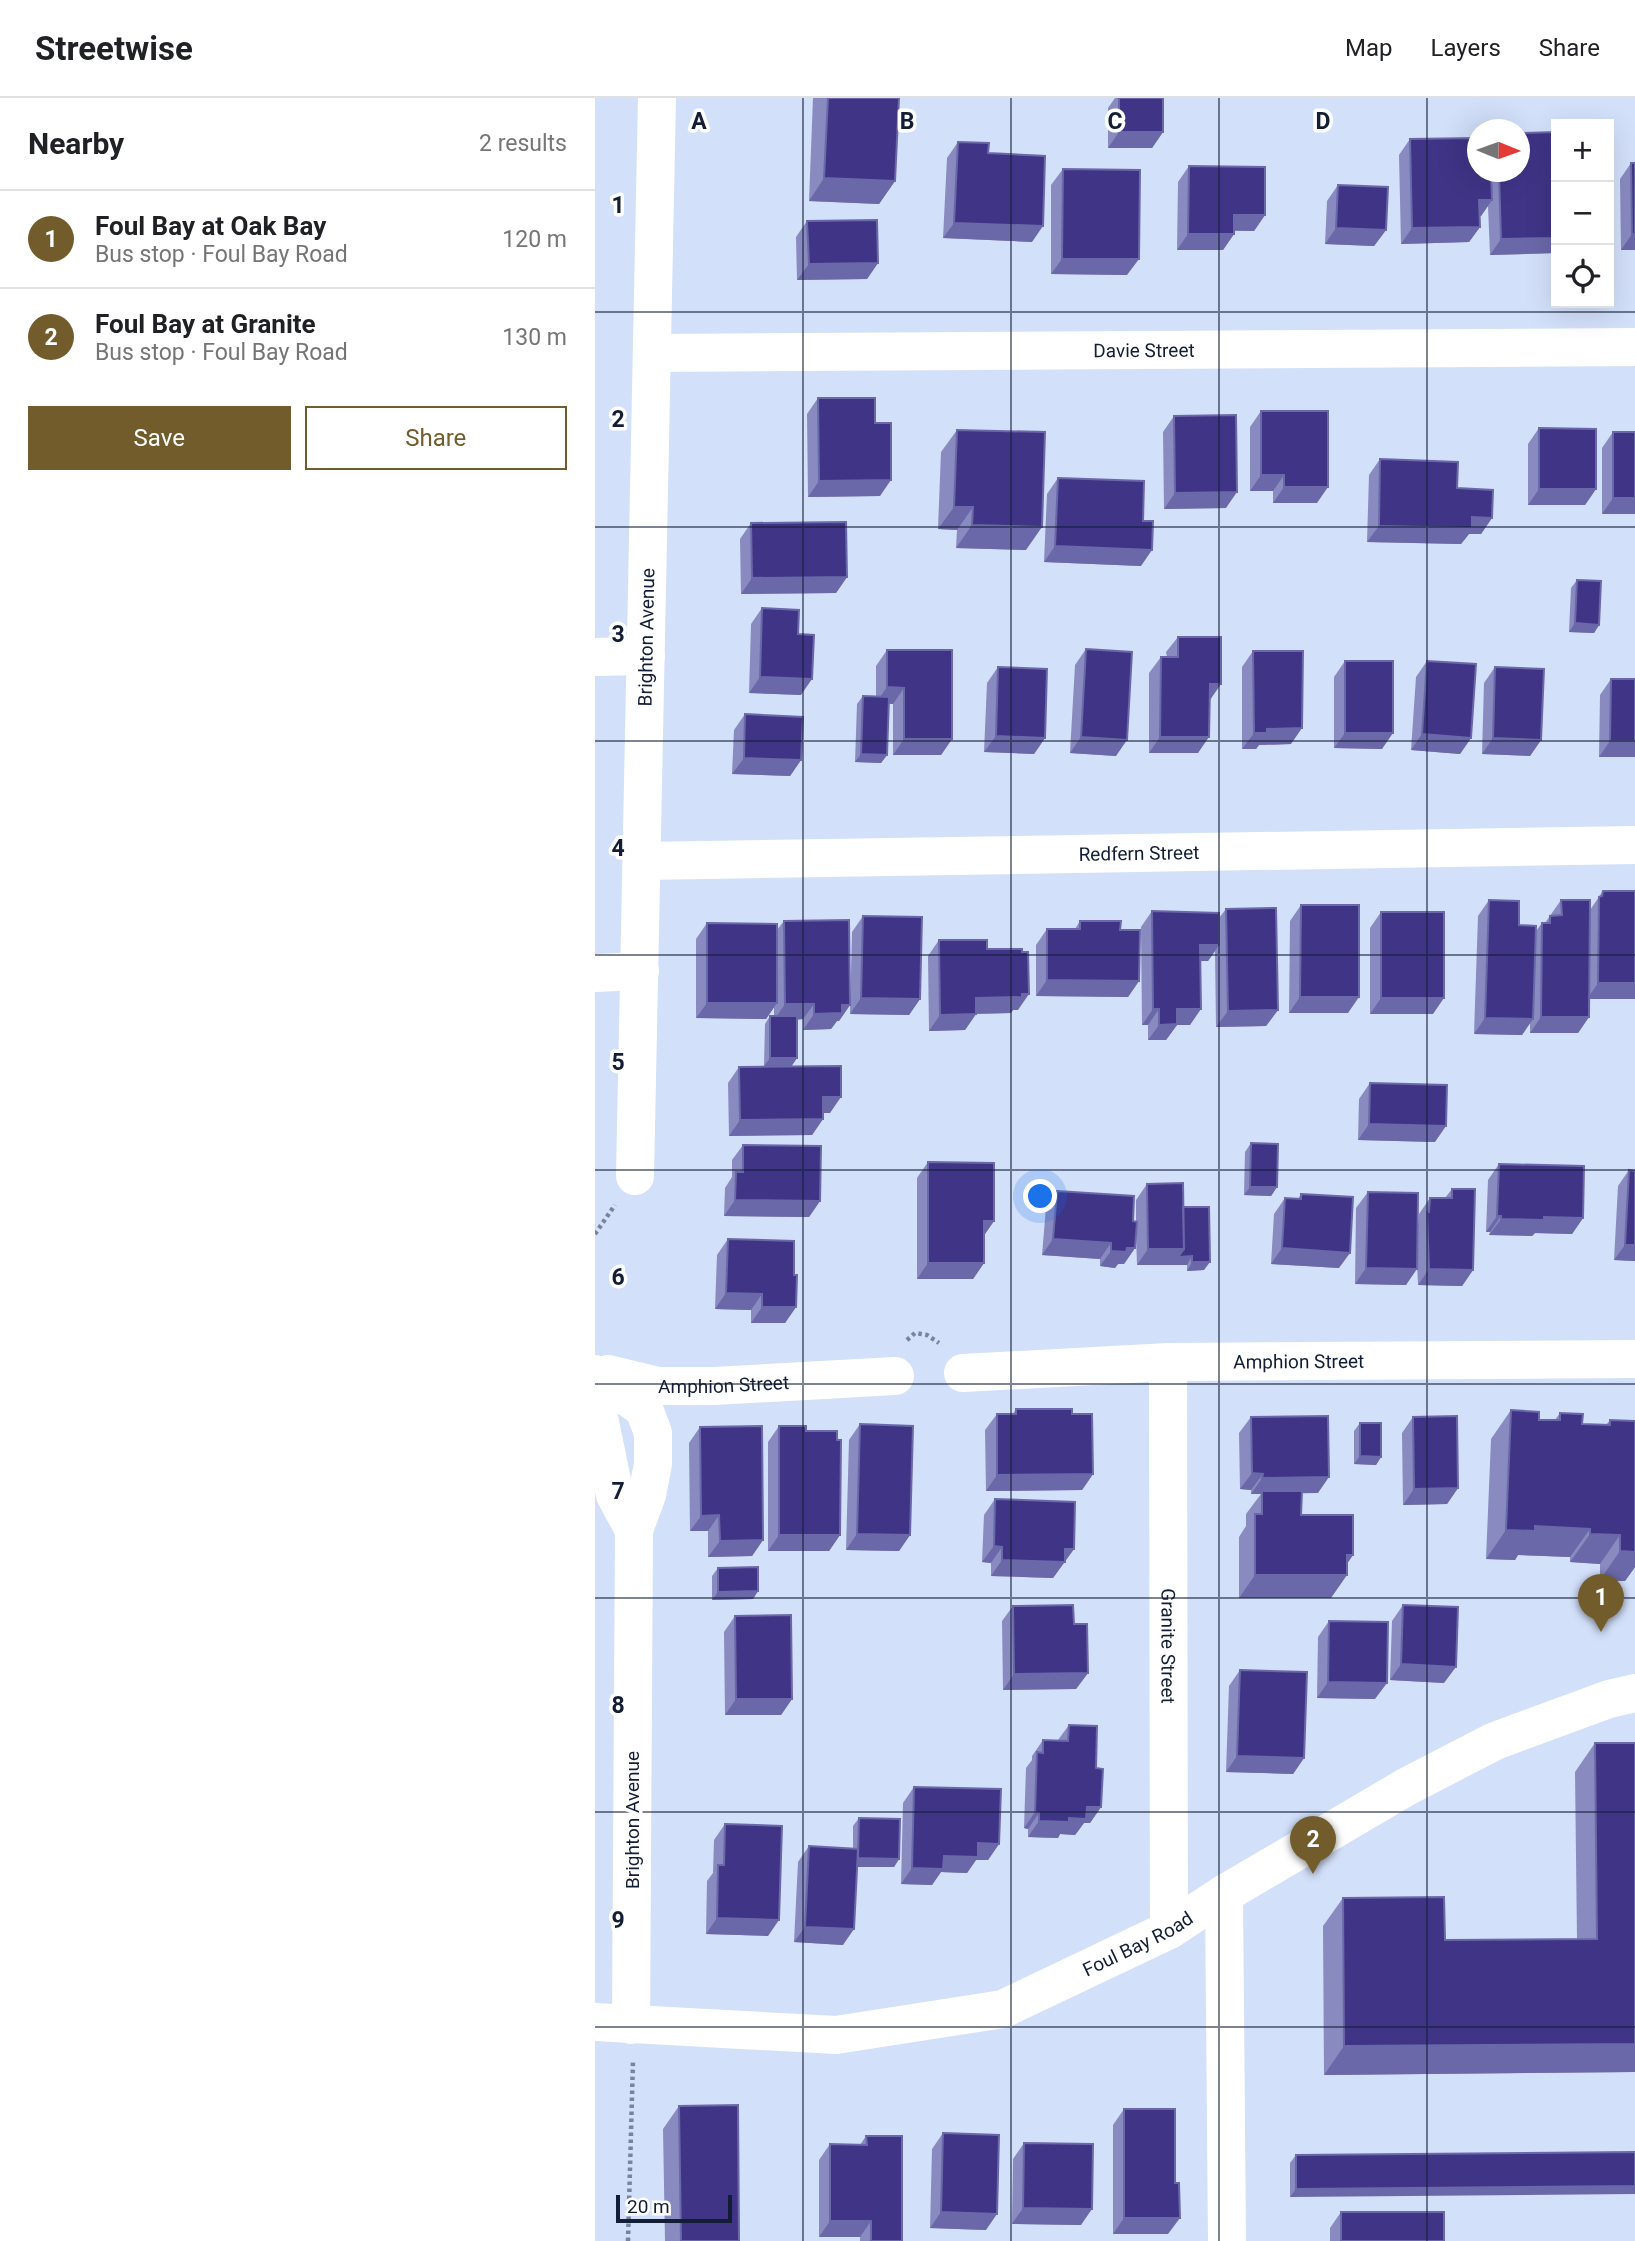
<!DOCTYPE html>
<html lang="en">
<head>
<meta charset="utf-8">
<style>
	body { margin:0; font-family:Roboto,sans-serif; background:#f2f2f2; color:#202124 }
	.controls { position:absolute; right:21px; top:21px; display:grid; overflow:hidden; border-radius:0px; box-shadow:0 7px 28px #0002 }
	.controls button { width:63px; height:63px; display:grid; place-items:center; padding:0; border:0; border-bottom:2px solid #e0e0e0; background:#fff; color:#202124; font:35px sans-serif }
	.compass { position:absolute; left:872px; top:21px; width:63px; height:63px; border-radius:50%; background:#fff; box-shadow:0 7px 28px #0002; rotate:91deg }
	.scale { position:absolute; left:21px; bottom:18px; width:116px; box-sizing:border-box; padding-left:7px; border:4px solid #131e36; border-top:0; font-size:19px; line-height:24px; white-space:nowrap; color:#131e36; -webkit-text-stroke:5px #fff; paint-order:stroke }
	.you { position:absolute; left:446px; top:1099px; width:24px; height:24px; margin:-18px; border:5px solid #fff; border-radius:50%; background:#1a73e8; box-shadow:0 0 0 10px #1a73e833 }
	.badge { display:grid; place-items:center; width:46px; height:46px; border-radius:50%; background:#735c2c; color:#fff; font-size:23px; font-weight:700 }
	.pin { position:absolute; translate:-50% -58px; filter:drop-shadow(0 2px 4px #0008) }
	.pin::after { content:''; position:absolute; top:37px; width:24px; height:21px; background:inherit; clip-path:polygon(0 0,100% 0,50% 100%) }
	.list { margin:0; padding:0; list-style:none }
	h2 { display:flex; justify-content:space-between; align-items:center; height:91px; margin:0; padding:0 28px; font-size:30px }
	h2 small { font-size:23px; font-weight:400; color:#757577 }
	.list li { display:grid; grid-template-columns:46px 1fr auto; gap:21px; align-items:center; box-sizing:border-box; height:98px; padding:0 28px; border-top:2px solid #e0e0e0 }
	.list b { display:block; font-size:26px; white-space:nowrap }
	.list p { margin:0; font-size:23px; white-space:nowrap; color:#757577 }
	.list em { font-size:23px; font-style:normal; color:#757577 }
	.actions { display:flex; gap:14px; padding:21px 28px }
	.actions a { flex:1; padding:16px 0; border:2px solid #735c2c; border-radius:0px; text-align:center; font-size:24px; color:#735c2c }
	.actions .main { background:#735c2c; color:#fff }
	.icon { flex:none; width:38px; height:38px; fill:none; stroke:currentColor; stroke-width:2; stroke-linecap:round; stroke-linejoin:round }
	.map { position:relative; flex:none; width:1040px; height:2143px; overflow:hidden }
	header { display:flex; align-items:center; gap:42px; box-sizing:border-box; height:98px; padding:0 35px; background:#fff; border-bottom:2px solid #e0e0e0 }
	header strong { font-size:33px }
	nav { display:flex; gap:38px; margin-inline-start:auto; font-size:24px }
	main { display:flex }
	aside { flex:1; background:#fff }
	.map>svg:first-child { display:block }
</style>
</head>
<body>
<header>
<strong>Streetwise</strong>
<nav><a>Map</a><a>Layers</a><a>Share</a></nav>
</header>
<main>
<aside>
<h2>Nearby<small>2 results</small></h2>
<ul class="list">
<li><span class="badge">1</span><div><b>Foul Bay at Oak Bay</b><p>Bus stop · Foul Bay Road</p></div><em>120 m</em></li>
<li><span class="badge">2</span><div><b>Foul Bay at Granite</b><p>Bus stop · Foul Bay Road</p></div><em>130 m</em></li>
</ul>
<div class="actions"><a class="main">Save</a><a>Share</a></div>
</aside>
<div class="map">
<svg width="1040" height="2143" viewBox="0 0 1040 2143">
	<rect width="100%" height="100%" fill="#d3e0fa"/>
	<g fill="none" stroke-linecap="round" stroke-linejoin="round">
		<path stroke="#78849d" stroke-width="4.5" stroke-dasharray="3.5 3.5" stroke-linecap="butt" d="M0 1136 20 1107
			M312 1242 320 1235 332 1237 344 1245
			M33 2143 38 1963"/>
		<g stroke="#fff" stroke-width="38">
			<path id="s1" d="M57 255 1040 249"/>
			<path d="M0 559 51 558"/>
			<path id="s2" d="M47 763 1040 747"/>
			<path d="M0 875 45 873"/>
			<path id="s3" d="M40 1078 62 0"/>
			<path id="s4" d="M573 1264 574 1832"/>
			<path id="s5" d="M368 1275 573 1264 1040 1261"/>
			<path d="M0 1276 49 1311 58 1335V1366L52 1397 39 1432 36 1927"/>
			<path id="s6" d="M13 1276 63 1288H119L300 1278"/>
			<path d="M0 1300 20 1397 39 1432"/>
			<path d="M629 1796 632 2143"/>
			<path id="s7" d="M0 1924 241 1937 408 1911 574 1832 629 1796 811 1689 900 1643 1014 1601 1040 1595"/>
		</g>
	</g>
	<path fill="#898ac0" d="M218 0H304L300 83 284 106 214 103Z
		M520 0H568V34L557 50H513V10Z
		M815 41 882 71 883 74H925L961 155 895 157 893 108 886 118H885V129L874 144 806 146 804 57Z
		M363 44 393 55 437 144 348 140 352 60Z
		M1036 65H1040V152H1026L1025 81Z
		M594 68 670 117 659 133H639V136L628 152H582L583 84Z
		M468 71 532 177 456 176V87Z
		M743 87 791 132 779 148 730 146 732 103Z
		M212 123 283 165 272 181 202 182 201 139Z
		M223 300 280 325 285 398 213 399 212 316Z
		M666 313 722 405H678V393H655V329Z
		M579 318 631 410 569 411 568 334Z
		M944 330 1001 391 990 407H933V346Z
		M362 332 431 452 361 450 362 432 343 431 346 354Z
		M1018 334H1040V416H1007V350Z
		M785 361 862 390 897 420 886 436H874L866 446 772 444 774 377Z
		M463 380 546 468 449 464 452 396Z
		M156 425 252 479 241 495 146 496 145 441Z
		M982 482 1004 527 999 535 974 534 976 490Z
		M167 510 206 597 154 595 156 526Z
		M583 539 615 602 603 655H554V575L566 559H572L571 554Z
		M491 551 521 658 475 655 480 567Z
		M292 552 357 641 346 657H298V606H294L292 657 286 665 260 664 262 606 268 598H281V568Z
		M658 553 696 646 664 647 661 651H647V569Z
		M750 563 787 651 739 650V579Z
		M832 563 876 640 865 656 816 652 821 579Z
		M403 569 450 640 439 656 389 654 392 585Z
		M900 569 946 642 935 658 887 656 889 585Z
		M1016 581H1040V659H1004L1005 597Z
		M150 616 206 662 195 678 137 676 139 632Z
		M1008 793 1040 901H995L994 919 983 935H935V925L927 937 879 936 883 818 894 802 924 827 941 833 947 825H950L966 802 995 812Z
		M706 807 753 915H694L695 823Z
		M631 811 683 912 671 928 621 929 620 853 613 863H606L595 927H582L571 942H553V927H547L546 829 557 813 624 820Z
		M786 814 838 916H775V830Z
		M268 818 325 901 314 917 255 916 257 834Z
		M189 823 255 907 244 923H242L236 931 208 932V921L202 922V960L196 968 235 1015H228V1021L217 1037 134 1038 133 985 144 969 169 968 170 926 175 918H179V909L171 921 101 920V841L112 825 182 832Z
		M485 823 525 832 544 883 533 899 441 898V847L452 831H480Z
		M344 842 392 851 423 912H418L416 915 381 916 370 932 334 933 333 858Z
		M775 985 840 1044 763 1042 764 1001Z
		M656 1045 682 1089 676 1098 649 1097 650 1054Z
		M148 1047 225 1103 214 1119 129 1118 130 1090 137 1079V1062Z
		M333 1064 399 1123 389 1137V1165L378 1181H322V1080Z
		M904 1066 988 1120 977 1136 940 1135 937 1138 894 1137 895 1134H891L893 1082Z
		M1034 1072 1040 1163 1019 1162 1023 1088Z
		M552 1086 588 1109 609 1172 592 1173V1167H542L541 1136 540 1150 529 1166H523L520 1170 505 1168V1161L447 1157 451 1109 462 1093 538 1123 541 1124V1102Z
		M857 1091 878 1172 867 1188 823 1187 822 1163 811 1187 760 1186 761 1110 773 1094 823 1127 824 1116 835 1100H850Z
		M706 1096 744 1170 676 1166 679 1116 690 1100 703 1101Z
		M133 1141 199 1177 201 1209 190 1225H156V1212L120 1211 122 1157Z
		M421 1311 477 1316 498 1376 487 1392 391 1393 390 1332 402 1316H418Z
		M916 1312 944 1322H960L965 1315 987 1326 1011 1327 1015 1322 1040 1323V1469L1030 1483 1005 1482V1466L975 1464V1459L923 1457 920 1462 891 1461 896 1341Z
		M656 1319 723 1395H706V1417L758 1457 752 1466 736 1500H644V1439L651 1428V1416L666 1396H656V1392L645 1391 644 1335Z
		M818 1319 863 1390 852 1406 808 1407 807 1335Z
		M765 1325 786 1359 781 1367 759 1366V1333Z
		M265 1326 315 1437 304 1453 251 1452 254 1342Z
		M184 1328 211 1333 245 1437 234 1453H173V1344Z
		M105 1329 168 1442 157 1458 113 1459V1433H95L94 1345Z
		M400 1401 479 1451 458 1480 396 1478V1465L387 1464 389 1417Z
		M123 1470 163 1493 158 1501 117 1502V1478Z
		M808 1507 849 1585 795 1582 797 1523Z
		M418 1508 479 1526 493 1575 481 1591 408 1592 407 1523Z
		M140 1518 197 1601 186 1617H130L129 1534Z
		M734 1523 780 1601 722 1600 723 1539Z
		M645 1572 709 1660 698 1676 631 1674 634 1588Z
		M474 1627 501 1670 506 1709 495 1725H489L480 1737 465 1736 463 1740 433 1739V1731L429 1730 431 1670 437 1662V1658L448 1642H463Z
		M1000 1645 1040 1974 729 1977 728 1828 748 1800 850 1842 982 1841 980 1674Z
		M319 1689 404 1746 393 1762H381L372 1775 346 1774 337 1787 306 1786 308 1705Z
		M264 1720 304 1761 299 1769H262L248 1847 199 1844 203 1764 214 1748 258 1751V1728Z
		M130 1726 173 1838 111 1836 112 1783 118 1775 119 1742Z
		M84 2008 144 2143H70L68 2031Z
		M529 2011 573 2136H518V2027Z
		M348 2035 391 2132 335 2130 337 2051Z
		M271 2038 307 2143H265V2139H224V2062L235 2046 265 2047Z
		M429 2045 486 2127 417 2126 418 2061Z
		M1040 2054 695 2099V2065L701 2057Z
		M746 2114 849 2143H735V2130Z"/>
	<path fill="#6b68a9" d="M524 34H568L557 50H513Z
		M229 80 300 83 284 106 214 103Z
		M884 102H897L886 118H873Z
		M639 117H670L659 133 628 132Z
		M359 125 448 128 437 144 348 140Z
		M885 129 874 144 806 146 817 130Z
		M741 130 791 132 779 148 730 146Z
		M593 136H639L628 152H582Z
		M1037 136H1040V152H1026Z
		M961 140V155L895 157 906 141Z
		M467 161H544L532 177 456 176Z
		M283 165 272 181 202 182 214 166Z
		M666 377H689L678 393H655Z
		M296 382 285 398 213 399 224 383Z
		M689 389H733L722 405H678Z
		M944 391H1001L990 407H933Z
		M642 394 631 410 569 411 580 395Z
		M1018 400H1040V416H1007Z
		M359 409H378L362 432 343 431Z
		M877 419 897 420 886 436H874L866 446 772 444 784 428Z
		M377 427 447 429 431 452 361 450Z
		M460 448 557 452 546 468 449 464Z
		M252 479 241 495 146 496 157 480Z
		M980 525 1004 527 999 535 974 534Z
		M165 579 217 581 206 597 154 595Z
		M615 586H626L615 602Z
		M292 589 309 590 298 606 281 605Z
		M707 630 696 646 664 647 661 651H647L659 635 672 631Z
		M750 635H798L787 651 739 650Z
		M827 636 876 640 865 656 816 652Z
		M401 638 450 640 439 656 389 654Z
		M486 639 532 642 521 658 475 655Z
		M565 639H614L603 655H554Z
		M898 640 946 642 935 658 887 656Z
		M309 641H357L346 657H298Z
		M1015 643H1040V659H1004Z
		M266 656 292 657 286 665 260 664Z
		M149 660 206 662 195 678 137 676Z
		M605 847H624L613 863H594Z
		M452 882 544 883 533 899 441 898Z
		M1003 885H1040V901H992Z
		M427 896H434L423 912H418L416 915 369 916 381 900Z
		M705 899H764L753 915H694Z
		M266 900 325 901 314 917 255 916Z
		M786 900H849L838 916H775Z
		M112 905H182L171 921 101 920Z
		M190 906H219L208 921 179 922Z
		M247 907H255L244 923H242L236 931 208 932 219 916Z
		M558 911H564L553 927H547Z
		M582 911H606L595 927H582L571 942H553L564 927Z
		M683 912 671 928 621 929 633 913Z
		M381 916 370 932 334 933 345 917Z
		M946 919H994L983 935H935Z
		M890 920 938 921 927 937 879 936Z
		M175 960H202L196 969 169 968Z
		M228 999H246L235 1015H217Z
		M228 1021 217 1037 134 1038 145 1022Z
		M774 1026 851 1028 840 1044 763 1042Z
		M655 1089H682L676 1098 649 1097Z
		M140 1102 225 1103 214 1119 129 1118Z
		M902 1118H906L895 1134H891Z
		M949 1119 988 1120 977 1136 940 1135 937 1138 894 1137 906 1121Z
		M389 1123H399L388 1139Z
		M458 1141 516 1145 505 1161 447 1157Z
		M1030 1147H1040V1163L1019 1162Z
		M532 1150H540L529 1166H523L520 1170 505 1168 516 1153Z
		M687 1150 755 1155 744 1170 676 1166Z
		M553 1151H589L597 1158 592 1167H542Z
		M597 1164H615L609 1172 592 1173Z
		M333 1165H389L378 1181H322Z
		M771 1170 822 1171 811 1187 760 1186Z
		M834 1171 878 1172 867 1188 823 1187Z
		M131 1195 167 1196 156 1212 120 1211Z
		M167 1209H201L190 1225H156Z
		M765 1358 786 1359 781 1367 759 1366Z
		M657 1375 668 1376 656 1392 645 1391Z
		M498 1376 487 1392 391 1393 402 1377Z
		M734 1379 723 1395 667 1396V1393L666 1396H656L667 1380Z
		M863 1390 852 1406 808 1407 819 1391Z
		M124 1417 113 1433H95L106 1418Z
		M940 1428 995 1431 975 1459 923 1457 920 1462 891 1461 911 1432Z
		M262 1436 315 1437 304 1453 251 1452Z
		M995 1436 1025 1437 1005 1466 975 1464Z
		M184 1437H245L234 1453H173Z
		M168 1442 157 1458 113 1459 125 1443Z
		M399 1448 407 1449 396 1465 387 1464Z
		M470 1451H479L458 1480 396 1478 407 1462Z
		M1025 1453 1040 1454V1469L1030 1483 1005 1482Z
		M752 1457H758L744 1477H752L736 1500H644L660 1477Z
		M163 1493 158 1501 117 1502 123 1494Z
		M806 1566 861 1569 849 1585 795 1582Z
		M493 1575 481 1591 408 1592 419 1576Z
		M733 1584 792 1585 780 1601 722 1600Z
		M141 1601H197L186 1617H130Z
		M642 1658 709 1660 698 1676 631 1674Z
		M492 1709H506L495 1725H489L480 1737 465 1736 463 1740 433 1739 444 1723 474 1720Z
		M440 1714 444 1715 433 1731 429 1730Z
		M383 1745 404 1746 393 1762H381L372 1775 346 1774 337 1787 306 1786 317 1770Z
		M263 1760 304 1761 299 1769H258Z
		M122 1820 184 1822 173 1838 111 1836Z
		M210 1829 259 1831 248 1847 199 1844Z
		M1040 1946V1974L729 1977 749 1948Z
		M1040 2088V2096L695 2099 701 2091Z
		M428 2110 497 2111 486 2127 417 2126Z
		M346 2114 402 2116 391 2132 335 2130Z
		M529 2120H585L573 2136H518Z
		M235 2123H276L265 2139H224Z"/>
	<path fill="#3f3486" stroke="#6b68a9" stroke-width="2" d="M233 0H304L300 83 229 80Z
		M524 0H568V34H524Z
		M961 34V140L906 141 904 74H925V35Z
		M881 40 883 74H896L897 102H884L885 129 817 130 815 41Z
		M363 44 394 45 393 55 450 58 448 128 359 125Z
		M1036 65H1040V136H1037Z
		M594 68 670 69V117H639V136H593Z
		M468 71 545 72 544 161H467Z
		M743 87 793 89 791 132 741 130Z
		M282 122 283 165 214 166 212 123Z
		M223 300H280V325H296V382L224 383Z
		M666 313H733V389H689V377H666Z
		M641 317 642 394 580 395 579 318Z
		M944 330 1001 331V391H944Z
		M362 332 450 334 447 429 377 427 378 409H359Z
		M1018 334H1040V400H1018Z
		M785 361 863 364 862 390 898 392 897 420 877 419V430L784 428Z
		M463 380 549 383 548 423H558L557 452 460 448Z
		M251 424 252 479 157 480 156 425Z
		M982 482 1006 483 1004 527 980 525Z
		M167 510 204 512 203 536 219 537 217 581 165 579Z
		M583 539H626V586H615L614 639H565L566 559H583Z
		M491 551 537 554 532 642 486 639Z
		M292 552H357V641H309V590L292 589Z
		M658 553H708L707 630 672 631V635H659Z
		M750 563H798V635H750Z
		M832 563 881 566 876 640 827 636Z
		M403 569 452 571 450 640 401 638Z
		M900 569 949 571 946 642 898 640Z
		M1016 581H1040V643H1015Z
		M268 598 294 599 292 657 266 656Z
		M150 616 208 619 206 662 149 660Z
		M1008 793H1040V885H1003L1004 799 1007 798Z
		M894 802 924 803V827L941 828 938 921 890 920Z
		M966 802H995L994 919H946L947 825H955V818L967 817Z
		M706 807H764V899H705Z
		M681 810 683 912 633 913 631 811Z
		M557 813 624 815V847H605L606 911H582V926L564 927V911H558Z
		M786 814H849V900H786Z
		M268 818 327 819 325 901 266 900Z
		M254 822 255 907H247V915L219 916V906H190L189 823Z
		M485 823H526L525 832H545L544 883 452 882V831H485Z
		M112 825 182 826V905H112Z
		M344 842H392V851H427V854H433L434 896H427V899L381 900V916L345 917Z
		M175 918H202V960H175Z
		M246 968V999H228V1021L145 1022 144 969Z
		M775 985 852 987 851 1028 774 1026Z
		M656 1045 683 1046 682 1089H655Z
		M148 1047 226 1048 225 1103 140 1102 141 1074H148Z
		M333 1064 399 1065V1123H389V1165H333Z
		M904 1066 989 1068 988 1120 949 1119V1122L906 1121V1118H902Z
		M1034 1072 1040 1073V1147H1030Z
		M588 1085 589 1151H553L552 1086Z
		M857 1091H880L878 1172 834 1171 832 1114H834L835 1100H857Z
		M462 1093 539 1098 538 1123 542 1124 540 1150H532L531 1154 516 1153V1145L458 1141Z
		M773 1094 823 1095 822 1171 771 1170Z
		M706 1096 758 1099 755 1155 687 1150 690 1100 706 1101Z
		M588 1109H614L615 1164H597V1158L583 1159 589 1151Z
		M133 1141 199 1143V1177H202L201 1209H167V1196L131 1195Z
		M421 1311H477V1316H497L498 1376 402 1377V1316H421Z
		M916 1312 944 1314V1322H965V1315L988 1316 987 1326 1015 1327V1322L1040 1323V1454L1025 1453V1437L995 1436V1431L940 1428V1433L911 1432Z
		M733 1318 734 1379 667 1380 668 1376 657 1375 656 1319Z
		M862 1318 863 1390 819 1391 818 1319Z
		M765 1325H786V1359L765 1358Z
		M265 1326 318 1328 315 1437 262 1436Z
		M167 1328 168 1442 125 1443 124 1417 106 1418 105 1329Z
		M184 1328H211V1333H242V1342H246L245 1437H184Z
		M667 1393H707L706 1417H758V1457H752V1477H660V1416H667Z
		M400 1401 480 1404 479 1451H470V1464L407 1462V1449L399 1448Z
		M163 1469V1493L123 1494V1470Z
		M478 1507 479 1526H492L493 1575 419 1576 418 1508Z
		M808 1507 863 1509 861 1569 806 1566Z
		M196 1517 197 1601H141L140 1518Z
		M734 1523 793 1524 792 1585 733 1584Z
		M645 1572 712 1574 709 1660 642 1658Z
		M474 1627 502 1628 501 1670 508 1671 506 1709H492L491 1721 474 1720V1724L444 1723V1715L440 1714 442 1654 448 1655V1642L473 1643Z
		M1000 1645H1040V1946L749 1948 748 1800 849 1799 850 1842 1002 1841Z
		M319 1689 406 1691 404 1746 383 1745V1759L349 1758 348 1771 317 1770Z
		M264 1720 305 1721 304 1761 263 1760Z
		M130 1726 187 1728 184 1822 122 1820 123 1767H129Z
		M214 1748 263 1751 259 1831 210 1829Z
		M143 2007 144 2143H86L84 2008Z
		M529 2011H580V2085H584L585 2120H529Z
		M348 2035 404 2037 402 2116 346 2114Z
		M271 2038H307V2143H276V2123H235V2046L272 2047Z
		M429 2045 498 2046 497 2111 428 2110Z
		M1040 2054V2088L701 2091V2057Z
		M746 2114H849V2143H746Z"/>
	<path fill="none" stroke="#131e36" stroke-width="2" stroke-opacity="0.55" d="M208 0V2143M416 0V2143M624 0V2143M832 0V2143M0 214H1040M0 429H1040M0 643H1040M0 857H1040M0 1072H1040M0 1286H1040M0 1500H1040M0 1714H1040M0 1929H1040"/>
	<g text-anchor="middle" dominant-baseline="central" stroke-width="7" stroke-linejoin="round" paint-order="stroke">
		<g font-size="19" fill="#131e36" stroke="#fff">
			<text stroke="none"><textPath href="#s1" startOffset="492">Davie Street</textPath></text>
			<text stroke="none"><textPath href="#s3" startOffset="539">Brighton Avenue</textPath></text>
			<text stroke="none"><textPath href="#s2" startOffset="497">Redfern Street</textPath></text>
			<text stroke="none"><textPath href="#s5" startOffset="336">Amphion Street</textPath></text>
			<text stroke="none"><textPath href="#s6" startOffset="117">Amphion Street</textPath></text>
			<text stroke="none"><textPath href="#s4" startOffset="284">Granite Street</textPath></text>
			<text transform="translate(37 1722) rotate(-90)">Brighton Avenue</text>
			<text stroke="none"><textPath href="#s7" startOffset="560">Foul Bay Road</textPath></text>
		</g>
	</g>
	<g font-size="23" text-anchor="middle" font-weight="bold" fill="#131e36" stroke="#fff" stroke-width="7" stroke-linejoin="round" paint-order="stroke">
		<text x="104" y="31">A</text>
		<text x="312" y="31">B</text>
		<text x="520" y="31">C</text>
		<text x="728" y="31">D</text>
		<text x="23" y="115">1</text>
		<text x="23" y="329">2</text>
		<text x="23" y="544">3</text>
		<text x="23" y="758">4</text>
		<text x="23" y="972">5</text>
		<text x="23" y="1187">6</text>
		<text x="23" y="1401">7</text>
		<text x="23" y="1615">8</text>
		<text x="23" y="1830">9</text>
	</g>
</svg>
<div class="controls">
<button>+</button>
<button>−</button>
<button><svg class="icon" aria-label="locate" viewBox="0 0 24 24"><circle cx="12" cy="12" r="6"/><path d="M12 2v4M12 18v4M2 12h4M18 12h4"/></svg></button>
</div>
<svg class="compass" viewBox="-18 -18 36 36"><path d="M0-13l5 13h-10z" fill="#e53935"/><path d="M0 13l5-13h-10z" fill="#757577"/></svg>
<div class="scale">20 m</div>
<div class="you"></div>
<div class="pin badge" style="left:1006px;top:1534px">1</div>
<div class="pin badge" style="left:718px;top:1776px">2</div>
</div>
</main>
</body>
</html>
